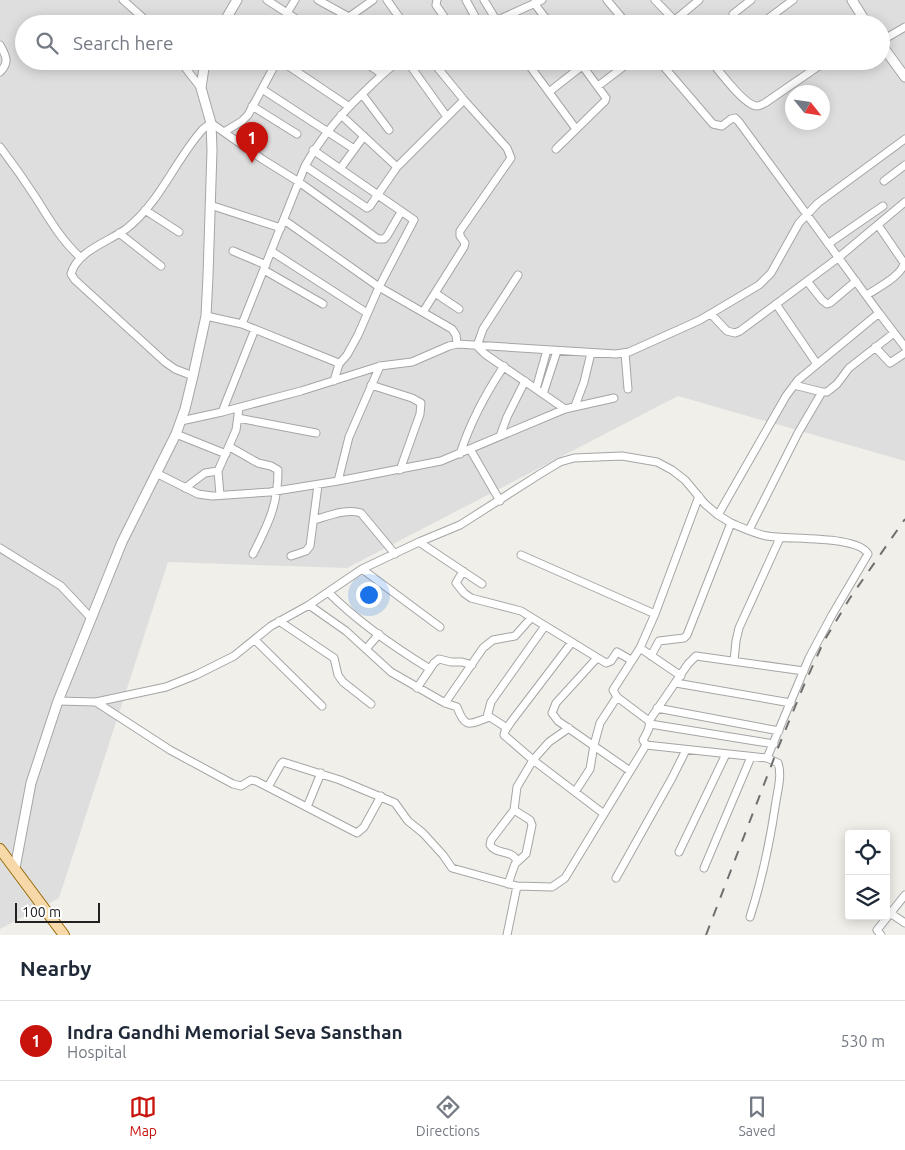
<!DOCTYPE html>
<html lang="en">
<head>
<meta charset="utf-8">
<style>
	body { margin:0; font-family:Ubuntu,sans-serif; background:#f2f2f3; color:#1f2937 }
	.controls { position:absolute; right:15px; bottom:15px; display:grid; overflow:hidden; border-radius:5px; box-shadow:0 2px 12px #0003 }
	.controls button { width:45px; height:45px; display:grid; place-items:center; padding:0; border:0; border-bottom:1px solid #e0e1e3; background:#fff; color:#1f2937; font:25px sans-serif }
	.compass { position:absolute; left:785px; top:85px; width:45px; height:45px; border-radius:50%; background:#fff; box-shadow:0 2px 12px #0003; rotate:120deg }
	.scale { position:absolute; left:15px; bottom:12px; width:85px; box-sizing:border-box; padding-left:5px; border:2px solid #212121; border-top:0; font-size:14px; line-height:18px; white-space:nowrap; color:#212121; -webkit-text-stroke:4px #fff; paint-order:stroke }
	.you { position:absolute; left:368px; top:594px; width:18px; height:18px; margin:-12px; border:4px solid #fff; border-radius:50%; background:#1a73e8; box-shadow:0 0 0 8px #1a73e833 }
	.badge { display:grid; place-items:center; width:32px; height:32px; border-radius:50%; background:#c7130c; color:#fff; font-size:16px; font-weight:700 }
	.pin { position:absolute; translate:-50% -41px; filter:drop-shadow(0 1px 2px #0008) }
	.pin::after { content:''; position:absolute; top:26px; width:18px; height:15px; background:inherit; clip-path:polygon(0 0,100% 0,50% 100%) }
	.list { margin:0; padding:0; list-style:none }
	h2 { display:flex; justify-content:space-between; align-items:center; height:65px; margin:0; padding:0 20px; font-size:21px }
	h2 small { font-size:16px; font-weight:400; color:#747a83 }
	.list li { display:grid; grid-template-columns:32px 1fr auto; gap:15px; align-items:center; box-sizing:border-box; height:80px; padding:0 20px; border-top:1px solid #e0e1e3 }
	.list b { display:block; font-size:19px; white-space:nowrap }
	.list p { margin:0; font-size:16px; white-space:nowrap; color:#747a83 }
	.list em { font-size:16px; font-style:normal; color:#747a83 }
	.icon { flex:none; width:28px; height:28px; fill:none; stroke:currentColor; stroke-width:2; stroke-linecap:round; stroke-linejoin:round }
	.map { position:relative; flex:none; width:905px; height:935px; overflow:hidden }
	.search { position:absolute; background:#fff; box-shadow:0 2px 12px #0003; left:15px; right:15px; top:15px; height:55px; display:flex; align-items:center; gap:12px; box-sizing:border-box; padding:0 18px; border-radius:28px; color:#747a83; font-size:19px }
	.sheet { height:145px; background:#fff }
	nav { display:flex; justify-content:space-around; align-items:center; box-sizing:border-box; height:70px; border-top:1px solid #e0e1e3; background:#fff; font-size:14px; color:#747a83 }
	nav a { display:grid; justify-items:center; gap:2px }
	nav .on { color:#c7130c }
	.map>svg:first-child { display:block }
</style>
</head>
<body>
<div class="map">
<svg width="905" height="935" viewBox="0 0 905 935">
	<rect width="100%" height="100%" fill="#f1efe9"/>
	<path fill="#dfdede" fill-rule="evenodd" d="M0 0H905V461L678 396 347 568 168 562 59 898 0 929ZM24 24H881V61H24ZM792 92H822V122H792Z"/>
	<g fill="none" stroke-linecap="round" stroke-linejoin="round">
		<defs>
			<path id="minor" d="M123 0 150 24
				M267 0 304 24
				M318 0 349 17 373 0
				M387 0 404 24
				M437 0 436 5 449 24
				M466 0 479 24
				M484 0 498 23
				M607 0 627 24
				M655 0 678 24
				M534 3 550 24
				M287 13 295 0
				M733 14 751 0
				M675 20 699 0
				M766 20 793 0
				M489 24 542 0
				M881 41 905 27
				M0 45C6 56 10 62 0 72
				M180 61 201 88
				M281 61 348 106
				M363 61 382 74
				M407 61 447 117
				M526 61 576 129
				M711 61C719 71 745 106 757 106 760 106 762 104 765 103L826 61
				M598 86 631 61
				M262 89 354 149
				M549 92 582 66
				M362 94 389 130
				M252 106 297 134
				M341 115 397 167
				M224 132 242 121 248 115 277 61
				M0 147C13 164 25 181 36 198 49 219 62 241 80 257
				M556 149 605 101 606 98 579 61
				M313 150 414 220 379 287 358 335 347 355 339 364
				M305 166 367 208 370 206 397 167 464 100
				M340 169 364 136
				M884 181 905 165
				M210 205 281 228
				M145 210 179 232
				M284 220 379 287 452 329 456 335 457 344
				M119 233 161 266
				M828 244 883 206
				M233 251 266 265
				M271 251 367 313
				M264 270 323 304
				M518 275 483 329 477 346 485 354 565 409
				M807 281 822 300 827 304 830 303 856 281
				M435 293 459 309
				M867 295C877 288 902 276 904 263L878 225
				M776 304 817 364
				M423 312 464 247 465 243 460 236V231L511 158 507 148 464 100 432 61
				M879 313 905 347
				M711 314 727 331 735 333 740 331 838 258 905 202
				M206 316 242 324 336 362 339 364 334 381
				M242 324 305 166C320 139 340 115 362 94 375 82 385 70 400 61
				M875 347 890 363 905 353
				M625 353 628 389
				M193 376 175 369 165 362 75 280 71 274C77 251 108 242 126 229 160 203 175 160 203 129L211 123 262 159 299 182 378 239H384L387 236 401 212
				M371 385 412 398 421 403 420 414 400 470
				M794 385 822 392H827L837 384 849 368 894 333
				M536 389 547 350
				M543 394 557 351
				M575 406 584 382 591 353
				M222 412 255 329
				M238 418 316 433
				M181 421 222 412 301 391 380 366 412 362 449 346 457 344 616 354 629 352 700 320 759 285 771 273 799 223 818 203 905 139
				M176 434 226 454
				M500 436 507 417 525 381
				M230 447 258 463 271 466 278 470C278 506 268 524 253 554
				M470 449 500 501
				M460 454C470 423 486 393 504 366
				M156 473 198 494 212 496 270 492 338 481 441 461 565 409 614 398
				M338 481 349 437 380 366
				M185 488 205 473 218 471
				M220 495 218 471 236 430 239 408
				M314 520C328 516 347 508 361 513L395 554
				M731 523C743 528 755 534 767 536 788 540 858 535 868 554L832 615 809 658 767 758
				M749 530 798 433 822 392
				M419 542 482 584
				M0 548 61 586 91 618
				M521 555 655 614
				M291 556 306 551 310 546 318 485
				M362 569 440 627
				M463 571 456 583 464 593 471 598 521 611 606 663 611 661 617 652 631 660
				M328 592C358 622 394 647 430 669
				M309 605 346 631 391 672 445 703 457 707C466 731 470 723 490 717L507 728
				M279 621 334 658 338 675 343 682 371 704
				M255 640 322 706
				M572 642 511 722 505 731 504 735 533 760 604 814
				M640 648 613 690 617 697 649 721C651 728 646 734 643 740L646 745 767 758 778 763C782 774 778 789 776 801 770 842 763 877 750 917
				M366 649 379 634
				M651 656 659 641 684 638 687 635 731 523 718 515 786 396 798 380 879 313 739 122 735 118 731 119 722 126 713 124 659 61
				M597 658 556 703 552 713 558 721 630 771
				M734 661 736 641 739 628 780 538
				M681 676 640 648 655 614 699 496
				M676 683 791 703
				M417 688 434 663 439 659 451 662H462L472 665
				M58 701 96 702 166 687 196 675 234 656 271 626 309 605 362 569 419 542 460 525 540 474 560 462 574 458 622 456 657 462 672 470 685 480 705 504 718 515
				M96 702 170 750 233 784 241 786 251 780 256 781 357 833 364 827 381 796
				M445 703 483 648 493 640 515 636 531 618
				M657 708 779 731
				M487 717 491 702 545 626
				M649 721 688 664 696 656 804 671
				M650 724 774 744
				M268 787 281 764 283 762 340 780 395 803 408 821 423 833 443 855 452 868 517 886 552 887 565 878 646 745
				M575 792 590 769 594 745 600 723 617 697
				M307 807 321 773
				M679 852 726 754
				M517 861C512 849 496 855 490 845L491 840 514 810 517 787 533 760 549 742 569 728
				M704 868 751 757
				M616 878 672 778 686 750
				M508 884 515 864 526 854 532 825 530 820 514 810
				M890 913 905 923
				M507 935 517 886
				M881 935 877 930 905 895"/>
			<path id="tertiary" d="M852 0 867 24
				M223 24 237 0
				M881 44 905 77
				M15 868 31 783 58 701 122 542 176 434 185 409 193 376 206 316 208 276 212 150 211 123 201 88 205 61"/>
			<path id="primary" d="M0 849 64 935"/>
		</defs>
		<use href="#minor" stroke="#a5a5a5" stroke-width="9"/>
		<use href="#tertiary" stroke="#a5a5a5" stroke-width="11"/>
		<use href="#primary" stroke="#966c09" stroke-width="12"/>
		<use href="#minor" stroke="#fff" stroke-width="7"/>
		<use href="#tertiary" stroke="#fff" stroke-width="9"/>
		<use href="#primary" stroke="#f7d8a8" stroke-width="10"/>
		<path stroke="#6f6f6f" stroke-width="2" stroke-dasharray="10 10" stroke-linecap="butt" d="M706 935 778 748 804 685 824 641 850 598 905 519"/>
	</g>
</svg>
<div class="controls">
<button><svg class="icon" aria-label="locate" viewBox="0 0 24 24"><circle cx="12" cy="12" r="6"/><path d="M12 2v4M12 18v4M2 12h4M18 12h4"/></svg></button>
<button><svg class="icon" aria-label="layers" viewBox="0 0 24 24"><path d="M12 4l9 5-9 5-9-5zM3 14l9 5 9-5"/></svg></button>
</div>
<svg class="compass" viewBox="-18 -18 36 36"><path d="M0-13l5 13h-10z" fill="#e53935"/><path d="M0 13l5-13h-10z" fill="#747a83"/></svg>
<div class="scale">100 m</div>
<div class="you"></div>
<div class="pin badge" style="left:252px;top:163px">1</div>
<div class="search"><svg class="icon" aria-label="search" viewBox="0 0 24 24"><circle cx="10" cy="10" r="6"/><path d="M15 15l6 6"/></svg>Search here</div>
</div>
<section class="sheet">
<h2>Nearby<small></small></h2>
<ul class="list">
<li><span class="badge">1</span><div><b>Indra Gandhi Memorial Seva Sansthan</b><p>Hospital</p></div><em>530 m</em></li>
</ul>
</section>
<nav>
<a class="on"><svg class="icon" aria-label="map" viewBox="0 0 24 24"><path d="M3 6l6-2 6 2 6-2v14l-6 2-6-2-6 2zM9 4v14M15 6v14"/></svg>Map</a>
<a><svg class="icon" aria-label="directions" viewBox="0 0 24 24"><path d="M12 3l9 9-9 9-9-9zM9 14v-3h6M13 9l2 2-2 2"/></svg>Directions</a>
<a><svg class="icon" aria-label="saved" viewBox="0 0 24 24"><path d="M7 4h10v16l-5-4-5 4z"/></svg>Saved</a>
</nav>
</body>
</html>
